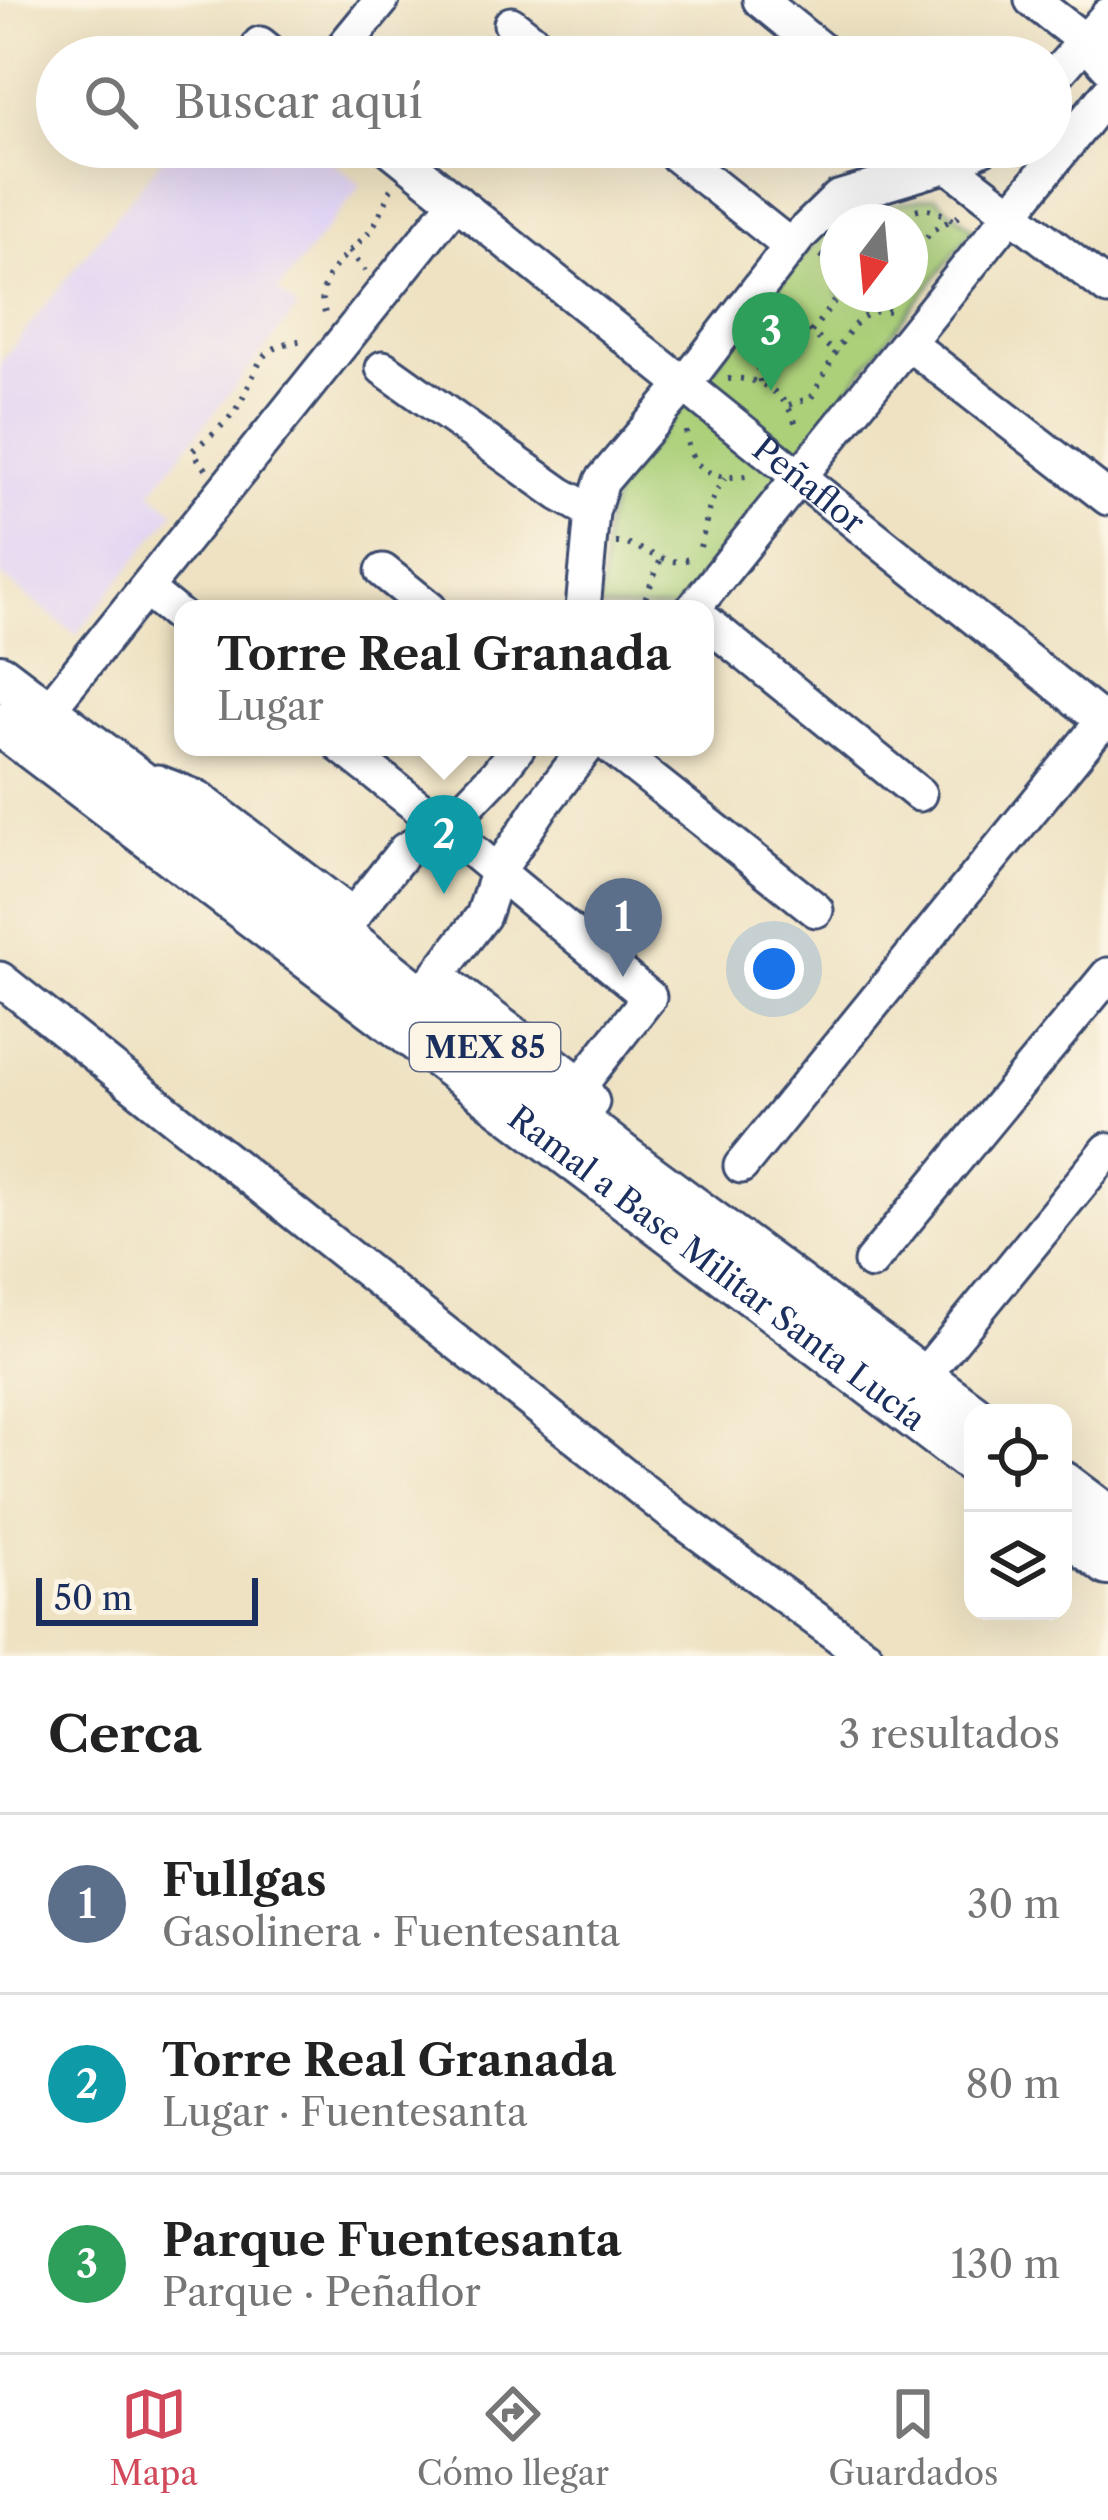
<!DOCTYPE html>
<html lang="es">
<head>
<meta charset="utf-8">
<style>
	body { margin:0; font-family:"Libre Caslon Text",serif; background:#f6f6f6; color:#222 }
	.controls { position:absolute; right:36px; bottom:36px; display:grid; overflow:hidden; border-radius:24px; box-shadow:0 12px 48px #0002 }
	.controls button { width:108px; height:108px; display:grid; place-items:center; padding:0; border:0; border-bottom:3px solid #e0e0e0; background:#fff; color:#222; font:60px sans-serif }
	.compass { position:absolute; left:820px; top:204px; width:108px; height:108px; border-radius:50%; background:#fff; box-shadow:0 12px 48px #0002; rotate:196deg }
	.scale { position:absolute; left:36px; bottom:30px; width:222px; box-sizing:border-box; padding-left:12px; border:6px solid #1b2f5e; border-top:0; font-size:33px; line-height:42px; white-space:nowrap; color:#1b2f5e; -webkit-text-stroke:9px #fcf5e5; paint-order:stroke }
	.you { position:absolute; left:774px; top:969px; width:42px; height:42px; margin:-30px; border:9px solid #fff; border-radius:50%; background:#1a73e8; box-shadow:0 0 0 18px #1a73e833 }
	.badge { display:grid; place-items:center; width:78px; height:78px; border-radius:50%; background:#d1495b; color:#fff; font-size:39px; font-weight:700 }
	.pin { position:absolute; translate:-50% -99px; filter:drop-shadow(0 3px 6px #0008) }
	.pin::after { content:''; position:absolute; top:63px; width:42px; height:36px; background:inherit; clip-path:polygon(0 0,100% 0,50% 100%) }
	.popup { position:absolute; left:174px; top:600px; width:540px; height:156px; box-sizing:border-box; display:grid; place-content:center; border-radius:24px; background:#fff; filter:drop-shadow(0 3px 9px #0005); font-size:39px; white-space:nowrap; color:#767676 }
	.popup b { font-size:45px; color:#222 }
	.popup::after { content:''; position:absolute; left:50%; top:100%; margin-left:-24px; border:24px solid transparent; border-top-color:#fff }
	.list { margin:0; padding:0; list-style:none }
	h2 { display:flex; justify-content:space-between; align-items:center; height:156px; margin:0; padding:0 48px; font-size:51px }
	h2 small { font-size:39px; font-weight:400; color:#767676 }
	.list li { display:grid; grid-template-columns:78px 1fr auto; gap:36px; align-items:center; box-sizing:border-box; height:180px; padding:0 48px; border-top:3px solid #e0e0e0 }
	.list b { display:block; font-size:45px; white-space:nowrap }
	.list p { margin:0; font-size:39px; white-space:nowrap; color:#767676 }
	.list em { font-size:39px; font-style:normal; color:#767676 }
	.icon { flex:none; width:66px; height:66px; fill:none; stroke:currentColor; stroke-width:2; stroke-linecap:round; stroke-linejoin:round }
	.map { position:relative; flex:none; width:1108px; height:1656px; overflow:hidden }
	.search { position:absolute; background:#fff; box-shadow:0 12px 48px #0002; left:36px; right:36px; top:36px; height:132px; display:flex; align-items:center; gap:30px; box-sizing:border-box; padding:0 42px; border-radius:66px; color:#767676; font-size:45px }
	.sheet { height:696px; background:#fff }
	nav { display:flex; justify-content:space-around; align-items:center; box-sizing:border-box; height:168px; border-top:3px solid #e0e0e0; background:#fff; font-size:33px; color:#767676 }
	nav a { display:grid; justify-items:center; gap:6px }
	nav .on { color:#d1495b }
	.map>svg:first-child { display:block }
</style>
</head>
<body>
<div class="map">
<svg width="1108" height="1656" viewBox="0 0 1108 1656">
	<rect width="100%" height="100%" fill="#fcf5e5"/>
	<filter id="ink" filterUnits="userSpaceOnUse"><feTurbulence type="fractalNoise" baseFrequency=".00833" numOctaves="2"/><feDisplacementMap in="SourceGraphic" scale="24" xChannelSelector="R" yChannelSelector="G"/><feConvolveMatrix kernelMatrix="1 2 1 2 8 2 1 2 1" color-interpolation-filters="sRGB"/></filter>
	<filter id="wash" filterUnits="userSpaceOnUse"><feTurbulence type="fractalNoise" baseFrequency=".004" numOctaves="4" result="noise"/><feDisplacementMap in="SourceGraphic" scale="48" xChannelSelector="R" yChannelSelector="G"/><feGaussianBlur stdDeviation="2.7" result="paint"/><feColorMatrix in="noise" values="0 0 0 0 0 0 0 0 0 0 0 0 0 0 0 0 0 1.4 0 .05"/><feComposite in="paint" operator="in"/></filter>
	<g filter="url(#wash)">
		<rect width="100%" height="100%" fill="#eee2c2"/>
		<path fill="#e1d4f4" d="M171 147H313L361 185 278 291 298 308 151 492 175 511 76 635 0 575V363Z"/>
		<path fill="#acd07a" stroke="#64806c" stroke-width="3" d="M935 197 973 229 677 609H600L605 526 618 488 820 235 838 225V294H910V222H844L870 208Z"/>
	</g>
	<g filter="url(#ink)">
		<g fill="none" stroke-linecap="round" stroke-linejoin="round">
			<defs>
				<g id="minor">
					<path d="M760 0 830 57"/>
					<path d="M1032 0 1086 42 1108 66"/>
					<path d="M511 24 553 57"/>
					<path d="M260 44 276 57"/>
					<path d="M335 57 382 0"/>
					<path d="M1051 80 1108 15"/>
					<path id="s1" d="M388 147 1108 725"/>
					<path d="M666 147 790 246"/>
					<path d="M936 151 948 165 1108 288"/>
					<path d="M908 343 1108 498"/>
					<path d="M383 368 560 494 592 512"/>
					<path d="M383 571 430 609"/>
					<path d="M146 589 183 619"/>
					<path d="M583 609 592 512 602 481 684 385 799 236 838 198 948 165 984 147"/>
					<path d="M693 609 1108 93"/>
					<path d="M705 621 919 794"/>
					<path d="M47 711 456 201"/>
					<path d="M342 747 445 828 649 997 581 1084"/>
					<path d="M611 747 816 910"/>
					<path d="M157 782 198 798 353 916"/>
					<path d="M327 948 405 850 445 828 497 774 518 747"/>
					<path d="M437 976 581 1084 592 1102"/>
					<path d="M0 979 670 1512 866 1656"/>
					<path d="M406 1015 483 916 497 873 541 807 587 747"/>
					<path d="M741 1166 1108 715"/>
					<path d="M871 1262 1108 975"/>
					<path d="M908 1395 1108 1150"/>
				</g>
				<g id="major">
					<path d="M0 676 339 933 628 1160 973 1415"/>
					<path id="s2" d="M0 724 973 1462"/>
					<path d="M1063 1483 1108 1517"/>
					<path d="M1063 1530 1108 1564"/>
				</g>
			</defs>
			<use href="#minor" stroke="#3b4a6d" stroke-width="39"/>
			<use href="#major" stroke="#3b4a6d" stroke-width="48"/>
			<path stroke="#3b4a6d" stroke-width="6" stroke-dasharray="3 9" stroke-linecap="butt" d="M916 210C930 206 940 213 952 220
				M350 250 365 271
				M821 255 838 268
				M910 255 934 229 963 214
				M872 294 891 308
				M781 307 837 354
				M325 313C312 276 348 256 369 232 379 219 385 203 391 188
				M811 332 840 294
				M728 379C762 375 789 396 797 429
				M760 382 757 361 762 338
				M789 405 811 398C827 374 846 319 874 312 881 310 888 311 894 311
				M686 431C688 471 715 482 751 475
				M206 469 192 451C207 438 224 426 235 411 261 373 250 346 306 340
				M616 543C644 543 666 572 693 557
				M700 547C707 521 708 500 725 478
				M641 609 661 559"/>
			<use href="#minor" stroke="#fff" stroke-width="33"/>
			<use href="#major" stroke="#fff" stroke-width="42"/>
		</g>
	</g>
	<g text-anchor="middle" dominant-baseline="central" stroke-width="12" stroke-linejoin="round" paint-order="stroke">
		<rect fill="#fcf5e5" stroke="#5e6a86" stroke-width="3" x="410" y="1023" width="150" height="48" rx="9"/>
		<g font-size="30" font-weight="bold" fill="#1b2f5e">
			<text x="485" y="1047">MEX 85</text>
		</g>
		<g font-size="33" fill="#1b2f5e" stroke="#fcf5e5">
			<text stroke="none"><textPath href="#s1" startOffset="540">Peñaflor</textPath></text>
			<text stroke="none"><textPath href="#s2" startOffset="900">Ramal a Base Militar Santa Lucía</textPath></text>
		</g>
	</g>
</svg>
<div class="controls">
<button><svg class="icon" aria-label="locate" viewBox="0 0 24 24"><circle cx="12" cy="12" r="6"/><path d="M12 2v4M12 18v4M2 12h4M18 12h4"/></svg></button>
<button><svg class="icon" aria-label="layers" viewBox="0 0 24 24"><path d="M12 4l9 5-9 5-9-5zM3 14l9 5 9-5"/></svg></button>
</div>
<svg class="compass" viewBox="-18 -18 36 36"><path d="M0-13l5 13h-10z" fill="#e53935"/><path d="M0 13l5-13h-10z" fill="#767676"/></svg>
<div class="scale">50 m</div>
<div class="you"></div>
<div class="pin badge" style="left:623px;top:977px;background:#5c6f8a">1</div>
<div class="pin badge" style="left:444px;top:894px;background:#0f9aa8">2</div>
<div class="popup"><b>Torre Real Granada</b>Lugar</div>
<div class="pin badge" style="left:771px;top:391px;background:#2e9e5b">3</div>
<div class="search"><svg class="icon" aria-label="search" viewBox="0 0 24 24"><circle cx="10" cy="10" r="6"/><path d="M15 15l6 6"/></svg>Buscar aquí</div>
</div>
<section class="sheet">
<h2>Cerca<small>3 resultados</small></h2>
<ul class="list">
<li><span class="badge" style="background:#5c6f8a">1</span><div><b>Fullgas</b><p>Gasolinera · Fuentesanta</p></div><em>30 m</em></li>
<li><span class="badge" style="background:#0f9aa8">2</span><div><b>Torre Real Granada</b><p>Lugar · Fuentesanta</p></div><em>80 m</em></li>
<li><span class="badge" style="background:#2e9e5b">3</span><div><b>Parque Fuentesanta</b><p>Parque · Peñaflor</p></div><em>130 m</em></li>
</ul>
</section>
<nav>
<a class="on"><svg class="icon" aria-label="map" viewBox="0 0 24 24"><path d="M3 6l6-2 6 2 6-2v14l-6 2-6-2-6 2zM9 4v14M15 6v14"/></svg>Mapa</a>
<a><svg class="icon" aria-label="directions" viewBox="0 0 24 24"><path d="M12 3l9 9-9 9-9-9zM9 14v-3h6M13 9l2 2-2 2"/></svg>Cómo llegar</a>
<a><svg class="icon" aria-label="saved" viewBox="0 0 24 24"><path d="M7 4h10v16l-5-4-5 4z"/></svg>Guardados</a>
</nav>
</body>
</html>
